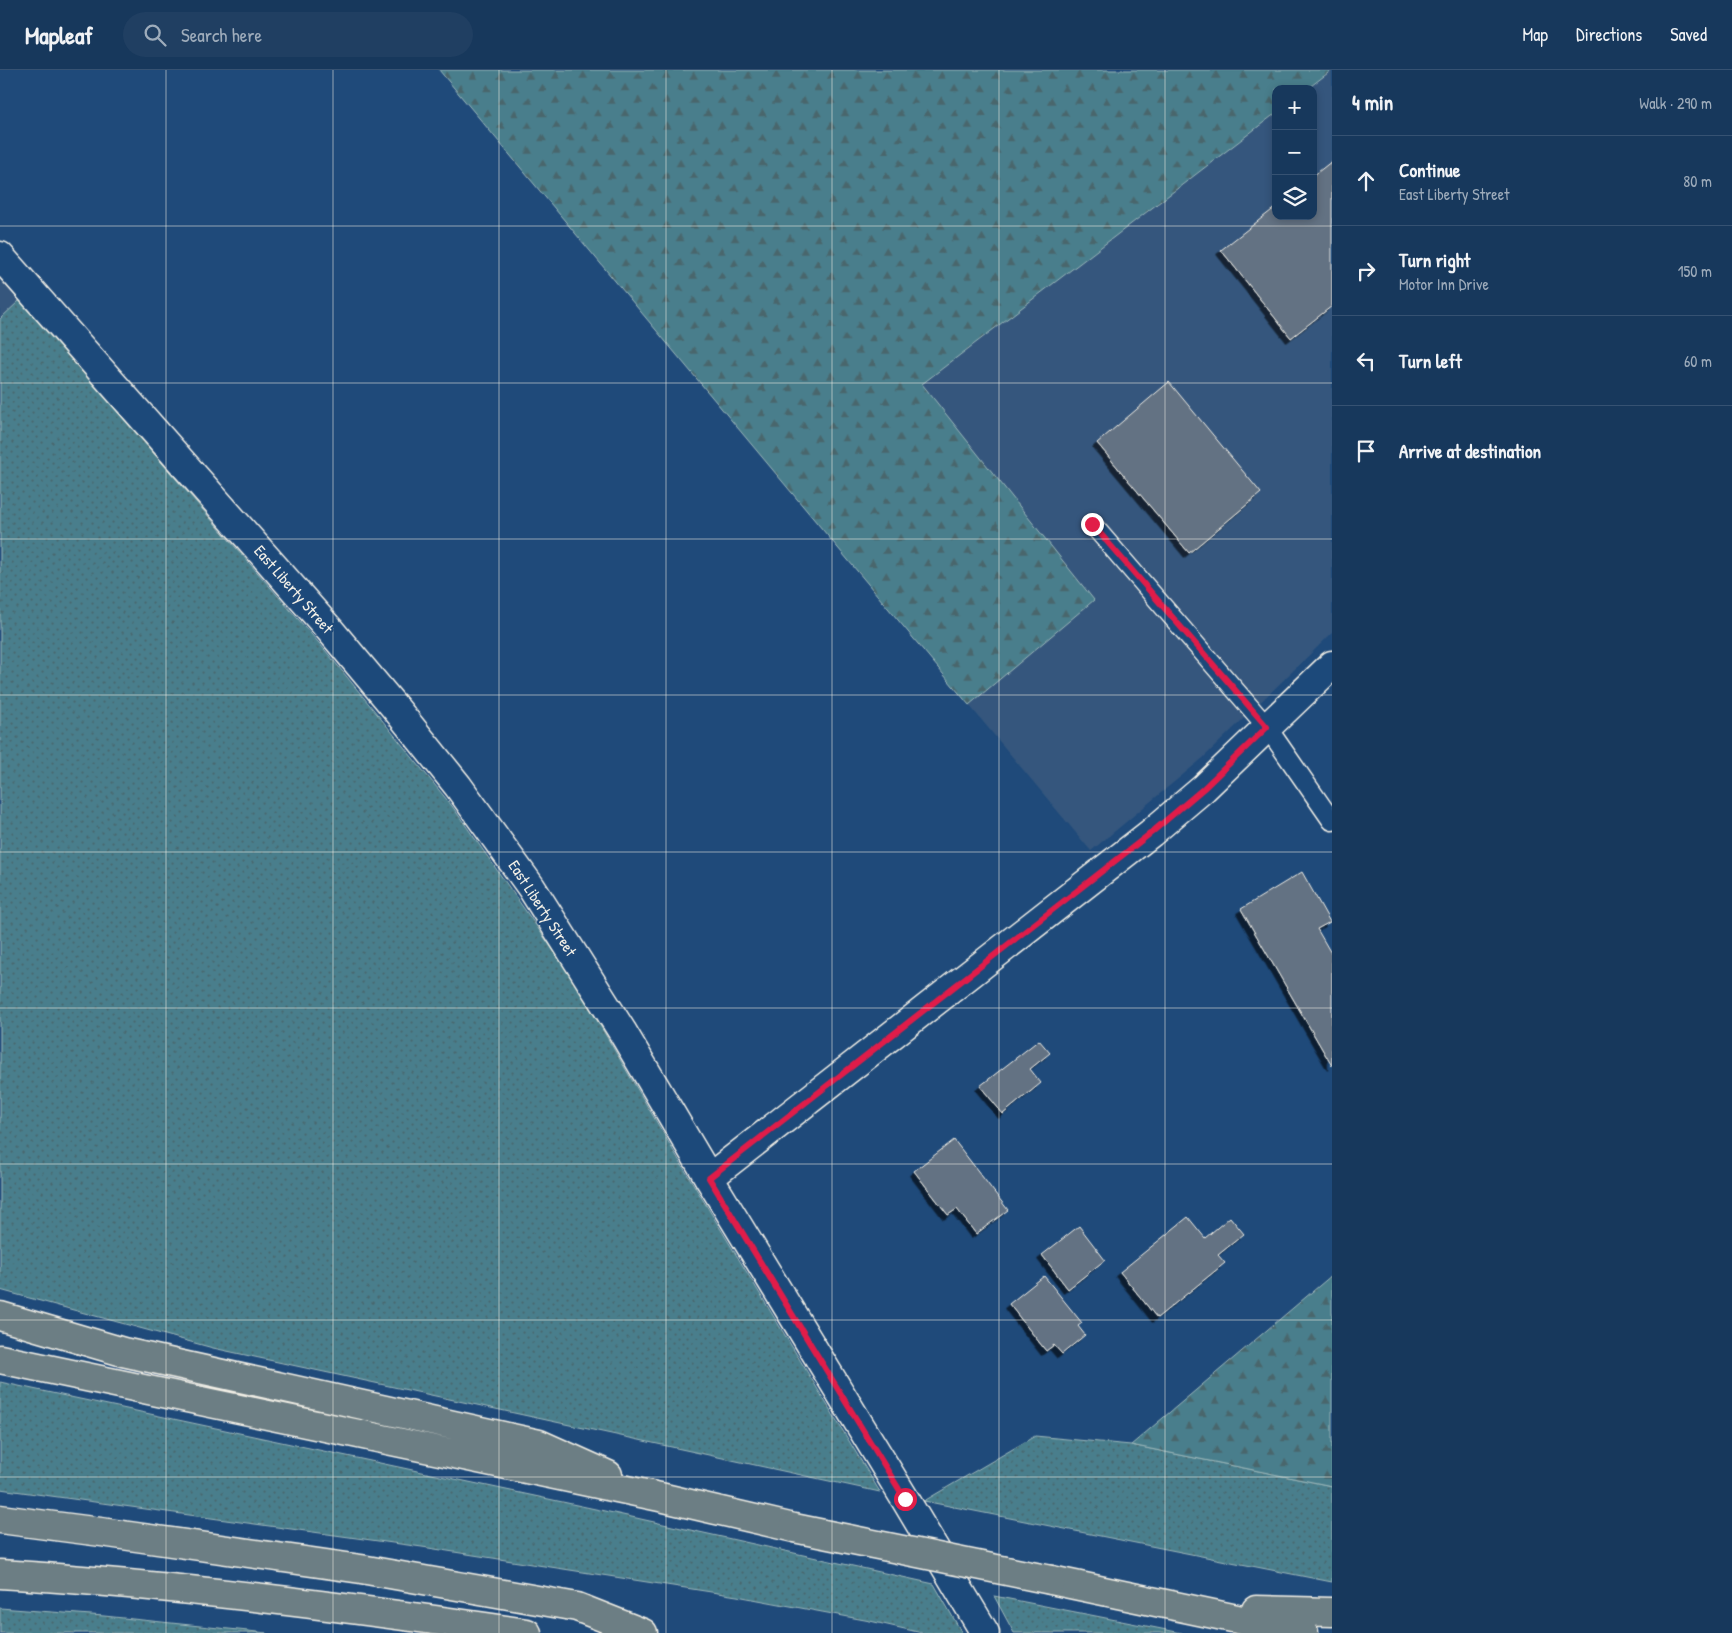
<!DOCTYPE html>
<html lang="en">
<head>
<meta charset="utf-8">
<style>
	body { margin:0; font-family:"Patrick Hand",sans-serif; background:#203f62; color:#f1f3f6 }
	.controls { position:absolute; right:15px; top:15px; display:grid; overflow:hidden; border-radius:10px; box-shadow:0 2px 8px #0003 }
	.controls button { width:45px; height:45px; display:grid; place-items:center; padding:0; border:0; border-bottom:1px solid #365272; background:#17385c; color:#f1f3f6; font:25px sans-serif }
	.stop { position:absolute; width:15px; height:15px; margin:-11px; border:4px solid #e11d48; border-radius:50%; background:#fff }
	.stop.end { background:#e11d48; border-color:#fff; box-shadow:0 1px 5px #0008 }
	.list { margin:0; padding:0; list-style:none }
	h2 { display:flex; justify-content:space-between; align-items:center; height:65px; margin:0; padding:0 20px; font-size:21px }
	h2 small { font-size:16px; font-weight:400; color:#9eacbb }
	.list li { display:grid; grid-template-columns:32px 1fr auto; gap:15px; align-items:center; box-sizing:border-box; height:90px; padding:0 20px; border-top:1px solid #365272 }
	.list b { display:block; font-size:19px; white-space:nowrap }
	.list p { margin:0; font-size:16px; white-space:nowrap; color:#9eacbb }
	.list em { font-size:16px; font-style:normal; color:#9eacbb }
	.icon { flex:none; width:28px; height:28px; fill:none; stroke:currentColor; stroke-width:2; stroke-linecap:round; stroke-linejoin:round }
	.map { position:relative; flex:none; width:1332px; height:1563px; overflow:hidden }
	header { display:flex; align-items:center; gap:30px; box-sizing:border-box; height:70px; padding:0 25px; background:#17385c; border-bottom:1px solid #365272 }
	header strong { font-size:24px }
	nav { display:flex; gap:28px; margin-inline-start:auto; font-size:18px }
	.search { width:350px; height:45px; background:#203f62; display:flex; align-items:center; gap:12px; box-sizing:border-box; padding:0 18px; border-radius:28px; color:#9eacbb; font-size:19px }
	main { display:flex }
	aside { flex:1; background:#17385c }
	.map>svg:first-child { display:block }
</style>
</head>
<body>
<header>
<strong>Mapleaf</strong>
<div class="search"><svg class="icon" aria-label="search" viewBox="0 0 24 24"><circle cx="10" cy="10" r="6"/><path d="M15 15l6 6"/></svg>Search here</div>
<nav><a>Map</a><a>Directions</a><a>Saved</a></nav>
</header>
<main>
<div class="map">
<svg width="1332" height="1563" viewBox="0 0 1332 1563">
	<defs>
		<pattern id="grass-dots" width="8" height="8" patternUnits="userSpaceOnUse" patternTransform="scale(1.25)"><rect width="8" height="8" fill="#497e8c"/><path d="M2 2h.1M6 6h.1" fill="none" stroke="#49666c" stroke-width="1.8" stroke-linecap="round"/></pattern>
		<pattern id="forest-firs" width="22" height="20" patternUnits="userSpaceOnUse" patternTransform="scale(1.25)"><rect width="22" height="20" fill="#497e8c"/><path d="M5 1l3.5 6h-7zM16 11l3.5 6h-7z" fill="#49666c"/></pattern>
		<filter id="shadow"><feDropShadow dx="-4.5" dy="4.5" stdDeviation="0" flood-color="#0009"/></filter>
	</defs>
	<rect width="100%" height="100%" fill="#1f4a7a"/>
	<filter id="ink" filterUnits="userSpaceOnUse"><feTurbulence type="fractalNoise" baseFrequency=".02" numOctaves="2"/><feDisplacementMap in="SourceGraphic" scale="10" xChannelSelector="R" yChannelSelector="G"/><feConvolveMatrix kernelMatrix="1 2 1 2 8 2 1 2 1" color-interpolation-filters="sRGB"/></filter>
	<g filter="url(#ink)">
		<path fill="#34567d" d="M1332 0V563L1203 688 1091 781 969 635 1093 529 922 314 1276 43V146H1313V19H1307Z
			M0 207 20 230 0 249Z"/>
		<path fill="url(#grass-dots)" stroke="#9eb8ba" d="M20 230 325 580 452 736 570 904 683 1097 880 1422 213 1278 0 1220V249Z
			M0 1312 600 1440 934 1514 962 1563H922L870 1551 737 1526 422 1477 0 1419Z
			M1035 1366 1131 1375 1332 1416V1512L924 1431Z
			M994 1526 1182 1563H1014Z
			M0 1538 104 1546 267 1563H0Z"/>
		<path fill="url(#forest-firs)" stroke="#9eb8ba" d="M439 0H1332L1307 19H1276V43L922 314 1094 530 969 635Z
			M1332 1205V1416L1131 1375Z"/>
		<path fill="#647283" stroke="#f4f1e8" filter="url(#shadow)" d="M1332 91V236L1291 268 1221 180 1276 137V146H1313V106Z
			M1169 312 1261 423 1189 483 1097 373Z
			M1302 802 1330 852 1317 859 1332 885V996L1241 839Z
			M1039 970 1050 983 1030 999 1041 1013 1003 1044 980 1016Z
			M954 1070 1008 1140 976 1164 957 1139 948 1145 914 1101Z
			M1188 1147 1205 1168 1230 1147 1244 1164 1218 1185 1225 1193 1157 1248 1120 1202Z
			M1079 1156 1105 1190 1068 1219 1042 1185Z
			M1044 1206 1082 1253 1078 1256 1085 1265 1062 1284 1054 1275 1046 1281 1009 1234Z"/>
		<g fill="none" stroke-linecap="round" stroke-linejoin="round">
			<defs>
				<path id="service" d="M1092 454 1267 657 1332 751"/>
				<path id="minor" d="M709 1108 1151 763 1204 718 1332 595"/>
				<path id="tertiary" d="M0 186 330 560 397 640 458 716 531 817 622 961 709 1108 905 1429 985 1563"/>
				<path id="motorway" d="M0 1246 123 1282 539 1374 608 1405
					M0 1289 660 1427 794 1458
					M0 1449 101 1462 361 1499 577 1537 643 1563
					M0 1504C177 1515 352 1538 527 1563
					M1051 1510 1304 1563
					M1256 1540 1332 1542"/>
			</defs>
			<use href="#service" stroke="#f4f1e8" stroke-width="21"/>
			<use href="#minor" stroke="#f4f1e8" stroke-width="31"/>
			<use href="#tertiary" stroke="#f4f1e8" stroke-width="31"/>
			<use href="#motorway" stroke="#f4f1e8" stroke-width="31"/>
			<use href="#service" stroke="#1f4a7a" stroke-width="18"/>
			<use href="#minor" stroke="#1f4a7a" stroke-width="28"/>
			<use href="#tertiary" stroke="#1f4a7a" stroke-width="28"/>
			<use href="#motorway" stroke="#6c7e84" stroke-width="28"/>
			<defs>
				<path id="motorway-bridge" d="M794 1458 1051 1510"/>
			</defs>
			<use href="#motorway-bridge" stroke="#f4f1e8" stroke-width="31" stroke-linecap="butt"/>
			<use href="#motorway-bridge" stroke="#6c7e84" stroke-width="28"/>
		</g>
	</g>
	<g fill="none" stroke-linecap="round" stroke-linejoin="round" filter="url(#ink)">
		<path stroke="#e11d48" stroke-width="6" d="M905 1429 709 1108 1151 763 1204 718 1267 657 1092 454"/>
	</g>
	<path fill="none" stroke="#f4f1e8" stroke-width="1" stroke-opacity="0.55" d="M166 0V1563M333 0V1563M499 0V1563M666 0V1563M832 0V1563M999 0V1563M1165 0V1563M0 156H1332M0 313H1332M0 469H1332M0 625H1332M0 782H1332M0 938H1332M0 1094H1332M0 1250H1332M0 1407H1332"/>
	<g text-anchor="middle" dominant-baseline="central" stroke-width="4.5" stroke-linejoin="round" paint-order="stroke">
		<g font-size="16" fill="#f4f1e8" stroke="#1f4a7a">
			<text transform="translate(294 519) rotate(49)">East Liberty Street</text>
			<text transform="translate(543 838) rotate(57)">East Liberty Street</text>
		</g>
	</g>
</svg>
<div class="controls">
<button>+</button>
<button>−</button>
<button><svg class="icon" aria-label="layers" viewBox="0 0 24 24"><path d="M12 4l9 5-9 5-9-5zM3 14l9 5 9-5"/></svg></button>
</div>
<div class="stop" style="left:905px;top:1429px"></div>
<div class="stop end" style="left:1092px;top:454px"></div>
</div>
<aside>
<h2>4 min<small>Walk · 290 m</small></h2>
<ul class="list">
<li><svg class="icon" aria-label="ahead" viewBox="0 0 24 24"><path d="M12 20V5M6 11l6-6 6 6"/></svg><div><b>Continue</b><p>East Liberty Street</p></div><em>80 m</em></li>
<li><svg class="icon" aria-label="right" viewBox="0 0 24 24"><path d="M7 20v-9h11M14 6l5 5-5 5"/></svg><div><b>Turn right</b><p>Motor Inn Drive</p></div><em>150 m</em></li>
<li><svg class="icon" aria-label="left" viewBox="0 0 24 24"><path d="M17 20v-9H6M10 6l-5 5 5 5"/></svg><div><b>Turn left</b></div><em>60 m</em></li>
<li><svg class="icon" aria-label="arrive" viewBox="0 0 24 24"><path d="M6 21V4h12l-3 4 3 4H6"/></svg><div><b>Arrive at destination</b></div></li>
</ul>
</aside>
</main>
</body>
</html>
